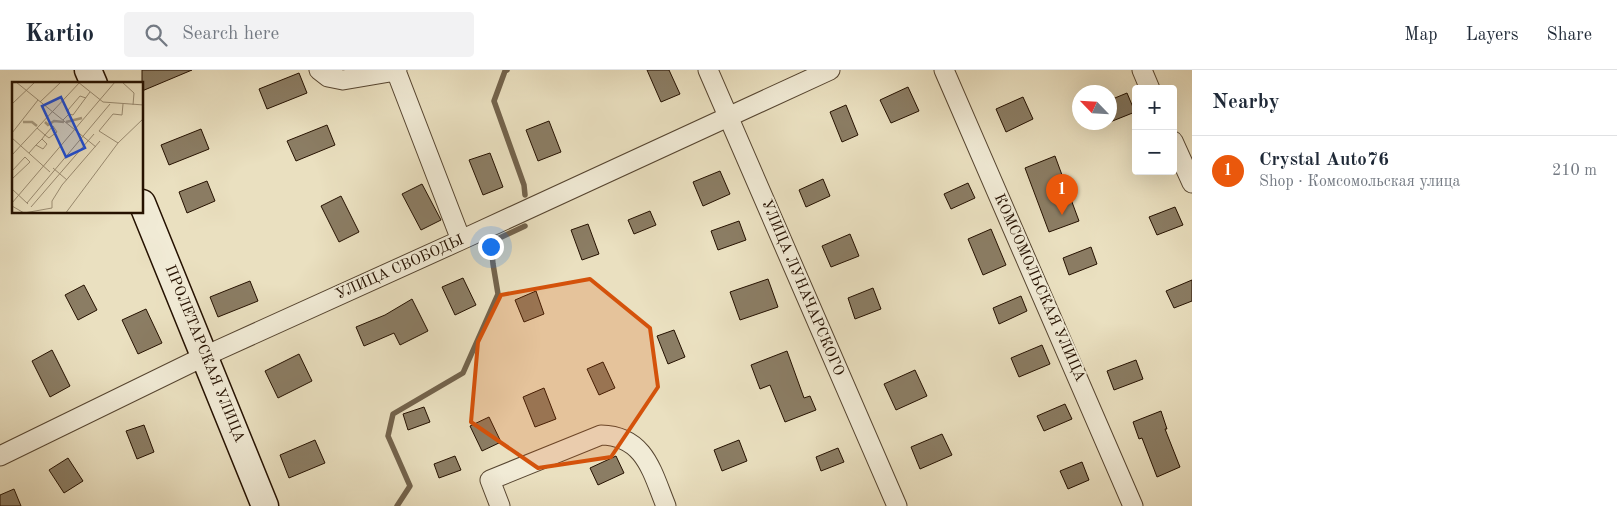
<!DOCTYPE html>
<html lang="en">
<head>
<meta charset="utf-8">
<style>
	body { margin:0; font-family:"Old Standard TT",serif; background:#f2f2f3; color:#1f2937 }
	.controls { position:absolute; right:15px; top:15px; display:grid; overflow:hidden; border-radius:5px; box-shadow:0 5px 20px #0002 }
	.controls button { width:45px; height:45px; display:grid; place-items:center; padding:0; border:0; border-bottom:1px solid #e0e1e3; background:#fff; color:#1f2937; font:25px sans-serif }
	.compass { position:absolute; left:1072px; top:15px; width:45px; height:45px; border-radius:50%; background:#fff; box-shadow:0 5px 20px #0002; rotate:295deg }
	.you { position:absolute; left:490px; top:176px; width:18px; height:18px; margin:-12px; border:4px solid #fff; border-radius:50%; background:#1a73e8; box-shadow:0 0 0 8px #1a73e833 }
	.badge { display:grid; place-items:center; width:32px; height:32px; border-radius:50%; background:#ea580c; color:#fff; font-size:16px; font-weight:700 }
	.pin { position:absolute; translate:-50% -41px; filter:drop-shadow(0 1px 2px #0008) }
	.pin::after { content:''; position:absolute; top:26px; width:18px; height:15px; background:inherit; clip-path:polygon(0 0,100% 0,50% 100%) }
	.list { margin:0; padding:0; list-style:none }
	h2 { display:flex; justify-content:space-between; align-items:center; height:65px; margin:0; padding:0 20px; font-size:21px }
	h2 small { font-size:16px; font-weight:400; color:#747a83 }
	.list li { display:grid; grid-template-columns:32px 1fr auto; gap:15px; align-items:center; box-sizing:border-box; height:70px; padding:0 20px; border-top:1px solid #e0e1e3 }
	.list b { display:block; font-size:19px; white-space:nowrap }
	.list p { margin:0; font-size:16px; white-space:nowrap; color:#747a83 }
	.list em { font-size:16px; font-style:normal; color:#747a83 }
	.icon { flex:none; width:28px; height:28px; fill:none; stroke:currentColor; stroke-width:2; stroke-linecap:round; stroke-linejoin:round }
	.map { position:relative; flex:none; width:1192px; height:436px; overflow:hidden }
	header { display:flex; align-items:center; gap:30px; box-sizing:border-box; height:70px; padding:0 25px; background:#fff; border-bottom:1px solid #e0e1e3 }
	header strong { font-size:24px }
	nav { display:flex; gap:28px; margin-inline-start:auto; font-size:18px }
	.search { width:350px; height:45px; background:#f2f2f3; display:flex; align-items:center; gap:12px; box-sizing:border-box; padding:0 18px; border-radius:5px; color:#747a83; font-size:19px }
	main { display:flex }
	aside { flex:1; background:#fff }
	.map>svg:first-child { display:block }
</style>
</head>
<body>
<header>
<strong>Kartio</strong>
<div class="search"><svg class="icon" aria-label="search" viewBox="0 0 24 24"><circle cx="10" cy="10" r="6"/><path d="M15 15l6 6"/></svg>Search here</div>
<nav><a>Map</a><a>Layers</a><a>Share</a></nav>
</header>
<main>
<div class="map">
<svg width="1192" height="436" viewBox="0 0 1192 436">
	<rect width="100%" height="100%" fill="#eae0c0"/>
	<filter id="stains"><feTurbulence type="fractalNoise" baseFrequency=".004" numOctaves="4"/><feColorMatrix values="0 0 0 0 .2 0 0 0 0 .09 0 0 0 0 .02 0 0 0 .5 -.17"/></filter>
	<radialGradient id="worn" r=".72"><stop offset=".6" stop-color="#630" stop-opacity="0"/><stop offset="1" stop-color="#630" stop-opacity=".3"/></radialGradient>
	<g fill="none" stroke-linecap="round" stroke-linejoin="round">
		<path stroke="#73634c" stroke-width="5.5" d="M507 0 505 1 494 31 524 115 525 125
			M397 436 410 416 388 366 393 344 463 303 498 224 493 194 491 172 525 156"/>
	</g>
	<path fill="#8b7d64" stroke="#251100" d="M142 0H192L142 21Z
		M647 0H669L680 24 661 32Z
		M299 3 307 23 267 39 259 19Z
		M908 17 919 41 891 53 880 30Z
		M1127 23 1135 42 1110 52V30Z
		M1023 27 1033 49 1006 62 996 39Z
		M846 35 858 65 842 72 830 42Z
		M549 51 561 82 538 91 526 60Z
		M327 55 335 75 296 91 287 71Z
		M201 59 209 79 169 95 161 75Z
		M490 83 503 117 483 125 469 90Z
		M1055 86 1079 151 1049 162 1025 98Z
		M720 101 730 124 703 136 693 112Z
		M823 109 830 126 806 137 799 120Z
		M207 111 215 131 187 143 179 122Z
		M968 113 975 128 951 139 944 124Z
		M422 114 441 150 421 160 402 124Z
		M341 126 359 162 339 172 321 136Z
		M1175 137 1183 155 1157 165 1149 147Z
		M650 141 656 155 634 164 628 150Z
		M739 151 746 170 718 180 711 161Z
		M588 154 599 184 582 190 571 160Z
		M991 159 1006 195 983 205 968 169Z
		M850 164 859 186 831 197 822 176Z
		M1091 177 1097 194 1069 205 1063 188Z
		M463 208 476 235 455 245 442 217Z
		M768 209 778 237 740 250 730 222Z
		M1192 210V231L1174 238 1166 221Z
		M250 211 258 231 218 247 210 227Z
		M84 215 97 240 78 250 65 225Z
		M873 218 881 239 855 249 848 228Z
		M536 221 544 244 524 252 515 230Z
		M1021 226 1027 241 999 254 993 238Z
		M412 229 428 261 400 275 394 263 364 276 356 257 385 245Z
		M146 239 162 273 138 284 122 250Z
		M674 260 685 287 668 294 657 266Z
		M1042 275 1050 294 1019 307 1011 288Z
		M52 280 70 316 50 327 32 291Z
		M787 281 804 328 810 326 816 340 785 352 770 315 760 319 751 295Z
		M299 284 312 311 278 328 265 301Z
		M1136 290 1143 309 1114 320 1107 301Z
		M603 292 615 318 599 325 587 299Z
		M915 300 927 326 896 340 884 314Z
		M544 318 556 349 535 357 523 327Z
		M1065 334 1072 349 1044 361 1037 346Z
		M424 337 430 352 408 360 403 344Z
		M1161 341 1167 359H1165L1180 397 1157 407 1142 368 1139 369 1133 352Z
		M489 347 501 372 482 381 470 356Z
		M144 355 154 382 137 389 126 361Z
		M942 364 952 385 920 399 911 377Z
		M315 370 325 393 289 408 280 385Z
		M739 370 747 391 722 401 714 380Z
		M838 378 844 392 821 401 816 387Z
		M455 386 461 400 439 408 434 394Z
		M616 386 624 403 598 415 590 398Z
		M68 388 83 411 64 423 49 400Z
		M1082 392 1089 410 1068 419 1060 401Z
		M14 419 21 436H0V425Z"/>
	<g fill="none" stroke-linecap="round" stroke-linejoin="round">
		<defs>
			<path id="minor" d="M319 0 328 7 343 10 396 1
				M397 0 396 1 461 170
				M708 0 897 436
				M944 0 1133 436
				M1142 0 1150 19
				M1173 71 1192 113
				M0 386 205 286 461 170 830 0
				M500 436 490 410 601 365C645 366 652 402 666 436"/>
			<path id="secondary" d="M88 0 94 14
				M142 133 265 436"/>
		</defs>
		<use href="#minor" stroke="#564530" stroke-width="21"/>
		<use href="#secondary" stroke="#251100" stroke-width="29"/>
		<use href="#minor" stroke="#f1ebd6" stroke-width="19"/>
		<use href="#secondary" stroke="#f1ebd6" stroke-width="26"/>
	</g>
	<path fill="#d4520b" fill-opacity="0.2" stroke="#d4520b" stroke-width="4" stroke-linejoin="round" d="M590 209 650 258 658 317 611 387 538 398 471 352 478 272 501 225Z"/>
	<g text-anchor="middle" dominant-baseline="central" stroke-width="4" stroke-linejoin="round" paint-order="stroke">
		<g font-size="15" fill="#251100" stroke="#f1ebd6">
			<text transform="translate(400 198) rotate(-24)">УЛИЦА СВОБОДЫ</text>
			<text transform="translate(802 218) rotate(67)">УЛИЦА ЛУНАЧАРСКОГО</text>
			<text transform="translate(1039 218) rotate(66)">КОМСОМОЛЬСКАЯ УЛИЦА</text>
			<text transform="translate(204 284) rotate(68)">ПРОЛЕТАРСКАЯ УЛИЦА</text>
		</g>
	</g>
	<g transform="translate(12 12)">
		<rect width="131" height="131" fill="#eae0c0"/>
		<path fill="none" stroke="#a79a7f" stroke-width="2.5" d="M11 40H20L25 44M33 40 36 43 42 39 52 40M54 40 70 36"/>
		<path fill="none" stroke="#9b8d73" stroke-width="1" d="M4 0 84 65M66 0 91 20 132 23M110 0 122 11 121 23M28 20 49 0M0 22 23 0M57 32 56 28 68 14 74 16M51 38 57 32 61 33 78 10M0 51 26 18M0 56 38 90M106 61 87 49 101 32 110 33 111 22M24 63 31 67 35 62 30 57M17 71 24 63 30 57 33 53 41 44 45 50 37 56 33 53 25 46M0 73 68 0M41 86 55 98M0 89 13 75 18 80 0 97M0 107 16 122M0 121 103 0M15 121 98 22M0 124 12 131 40 126V119L50 103 88 59M19 125 82 52M53 132 106 61 132 36"/>
		<path fill="#1d4ed8" fill-opacity="0.15" stroke="#1d4ed8" stroke-width="2.5" d="M49 15 73 66 54 75 30 24Z"/>
		<rect width="131" height="131" fill="none" stroke="#251100" stroke-width="2.5"/>
	</g>
	<rect width="100%" height="100%" filter="url(#stains)"/>
	<rect width="100%" height="100%" fill="url(#worn)"/>
</svg>
<div class="controls">
<button>+</button>
<button>−</button>
</div>
<svg class="compass" viewBox="-18 -18 36 36"><path d="M0-13l5 13h-10z" fill="#e53935"/><path d="M0 13l5-13h-10z" fill="#747a83"/></svg>
<div class="you"></div>
<div class="pin badge" style="left:1062px;top:145px">1</div>
</div>
<aside>
<h2>Nearby<small></small></h2>
<ul class="list">
<li><span class="badge">1</span><div><b>Crystal Auto76</b><p>Shop · Комсомольская улица</p></div><em>210 m</em></li>
</ul>
</aside>
</main>
</body>
</html>
